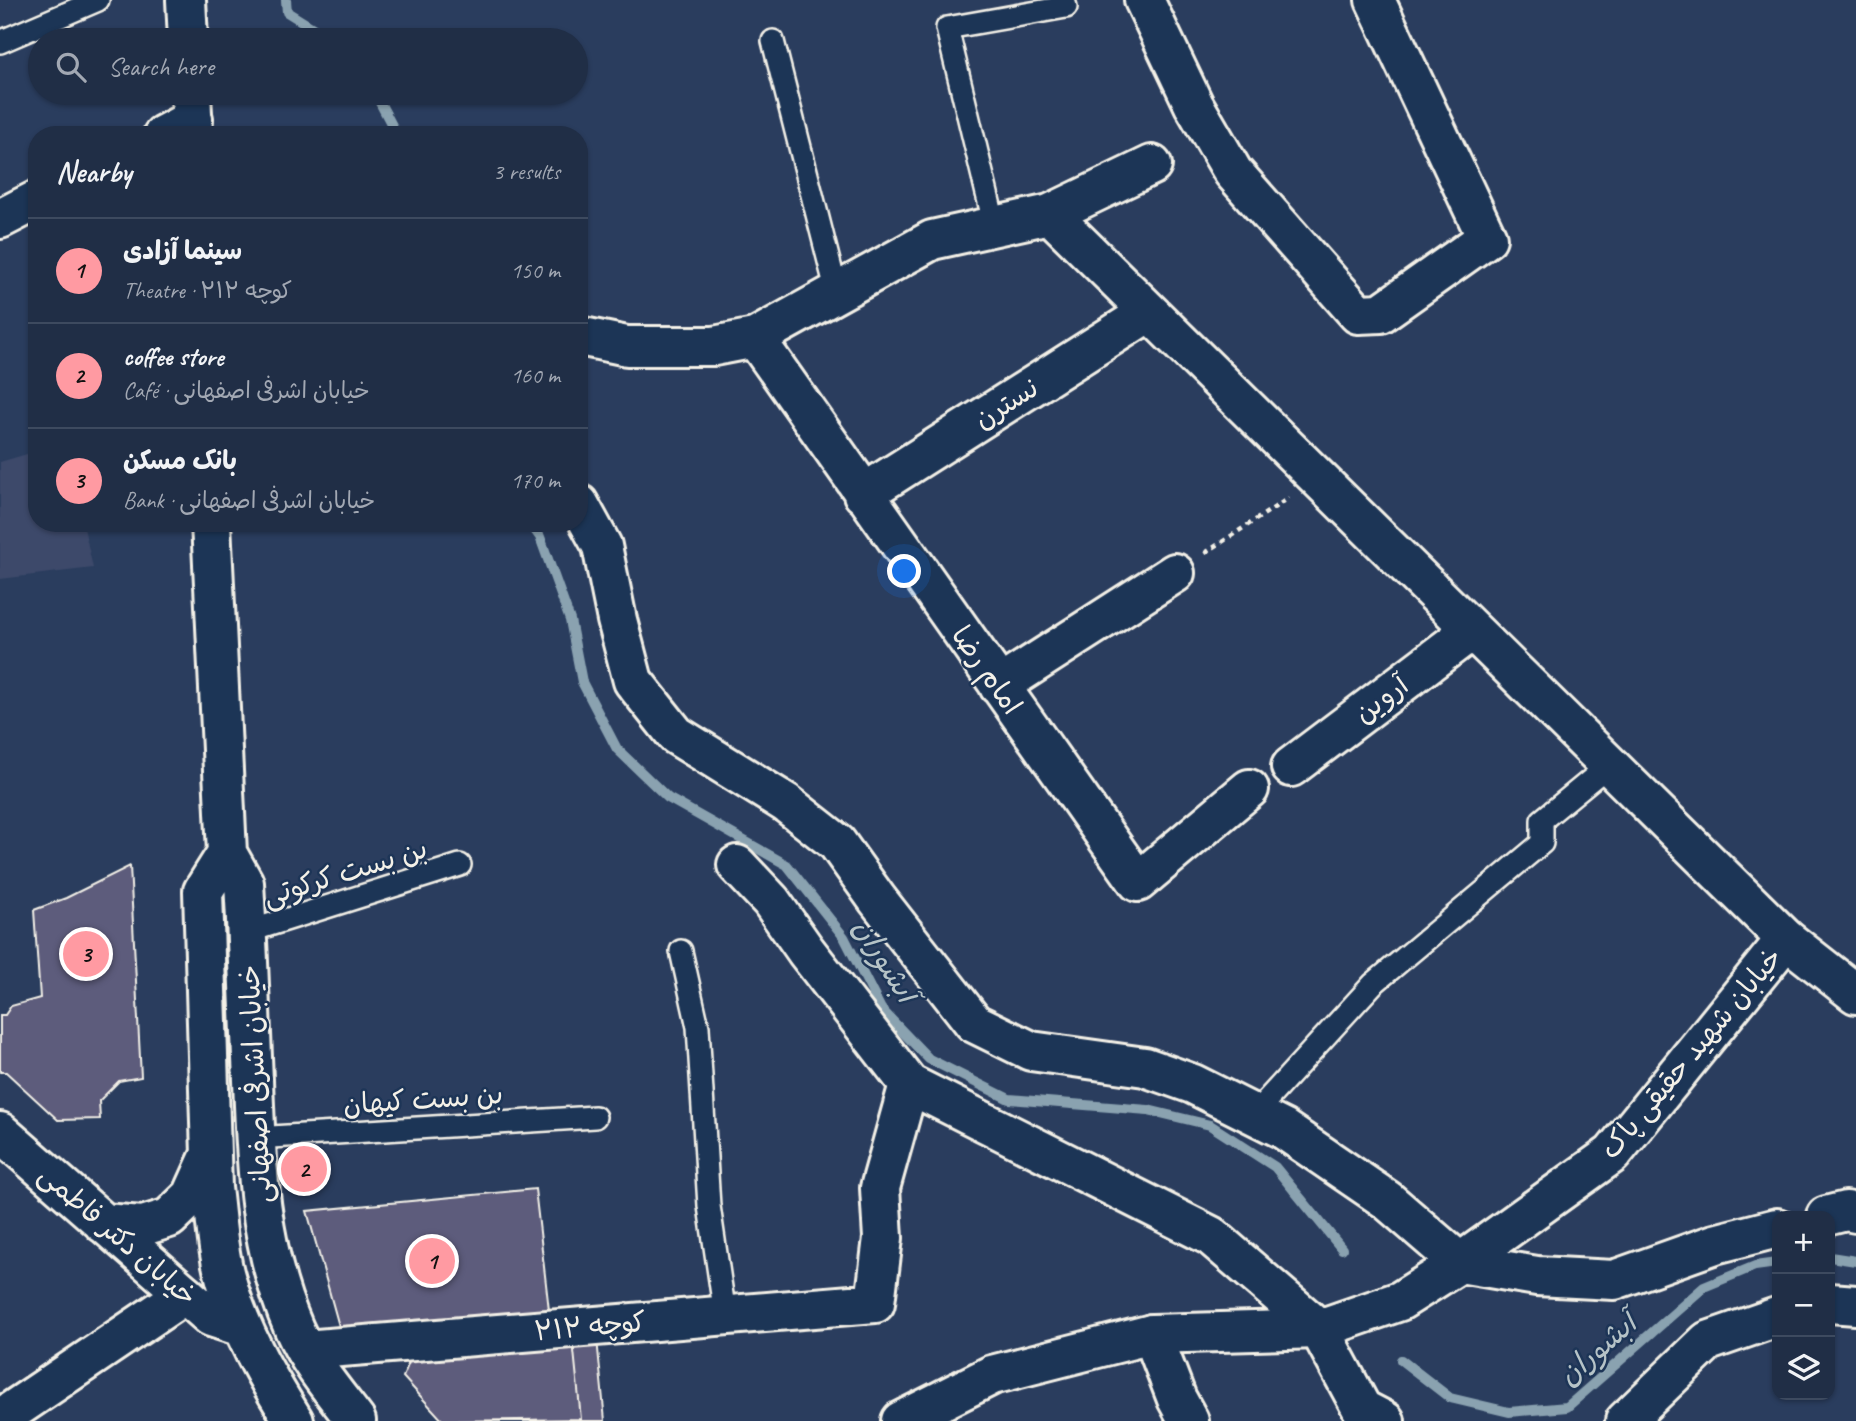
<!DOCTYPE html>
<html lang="en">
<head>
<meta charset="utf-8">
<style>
	body { margin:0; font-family:Caveat,"Playpen Sans Arabic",sans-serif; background:#2d3a51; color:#f1f3f6 }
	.controls { position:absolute; right:21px; bottom:21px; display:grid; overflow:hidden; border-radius:14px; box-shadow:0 2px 5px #0004 }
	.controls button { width:63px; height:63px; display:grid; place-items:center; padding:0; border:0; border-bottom:2px solid #3d4a5f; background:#202e46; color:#f1f3f6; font:35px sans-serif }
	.you { position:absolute; left:905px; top:572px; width:24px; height:24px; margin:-18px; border:5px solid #fff; border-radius:50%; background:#1a73e8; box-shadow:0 0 0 10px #1a73e833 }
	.badge { display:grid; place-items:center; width:46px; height:46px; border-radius:50%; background:#ff9aa2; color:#111; font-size:23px; font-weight:700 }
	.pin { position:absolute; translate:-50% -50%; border:4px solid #fff; box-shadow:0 2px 7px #0006 }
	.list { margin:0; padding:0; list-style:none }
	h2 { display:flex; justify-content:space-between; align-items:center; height:91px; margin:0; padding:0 28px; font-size:30px }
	h2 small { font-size:23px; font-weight:400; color:#a2a8b3 }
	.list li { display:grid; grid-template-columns:46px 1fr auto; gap:21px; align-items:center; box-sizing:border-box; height:105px; padding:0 28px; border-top:2px solid #3d4a5f }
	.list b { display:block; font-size:26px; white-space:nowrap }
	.list p { margin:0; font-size:23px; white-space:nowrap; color:#a2a8b3 }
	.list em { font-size:23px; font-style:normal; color:#a2a8b3 }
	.icon { flex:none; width:38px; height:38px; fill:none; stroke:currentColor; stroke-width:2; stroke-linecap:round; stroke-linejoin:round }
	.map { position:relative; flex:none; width:1856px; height:1421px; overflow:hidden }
	.search { position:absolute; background:#202e46; box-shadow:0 2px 5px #0004; left:28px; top:28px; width:560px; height:77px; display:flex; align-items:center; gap:18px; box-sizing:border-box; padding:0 24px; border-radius:38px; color:#a2a8b3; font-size:26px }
	.panel { position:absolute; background:#202e46; box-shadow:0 2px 5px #0004; left:28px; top:126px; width:560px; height:406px; border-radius:28px }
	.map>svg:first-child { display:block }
</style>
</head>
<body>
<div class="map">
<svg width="1856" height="1421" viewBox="0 0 1856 1421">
	<rect width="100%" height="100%" fill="#2a3d5e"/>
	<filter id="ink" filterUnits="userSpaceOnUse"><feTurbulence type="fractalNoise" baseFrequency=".0143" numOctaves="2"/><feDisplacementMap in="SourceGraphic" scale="14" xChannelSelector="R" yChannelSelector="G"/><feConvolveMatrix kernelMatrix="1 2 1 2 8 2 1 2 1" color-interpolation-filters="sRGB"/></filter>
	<g filter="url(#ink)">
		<path fill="#3d496a" d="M37 451V523H83L93 568 0 579V462Z"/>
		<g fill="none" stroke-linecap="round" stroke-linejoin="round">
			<path stroke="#8aa2b0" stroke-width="10" d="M286 0 287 12 332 40
				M375 93 397 135
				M530 523 540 537 570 620 582 682 617 749 668 798 787 865 844 937 881 1009 929 1059 1009 1099 1148 1110 1210 1125 1275 1167 1342 1249
				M1830 1257 1856 1261
				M1401 1360 1450 1398 1509 1412 1567 1407 1704 1287 1755 1266 1777 1263"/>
		</g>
		<path fill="#5d5b7b" stroke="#f4f1e8" stroke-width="2" d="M130 866 141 1077 119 1081 99 1101 100 1119 58 1120 6 1072H0V1015H5L11 1006 40 998 34 910 66 898Z
			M535 1189 549 1310 340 1330 307 1211Z
			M597 1339 605 1421H443L403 1377 412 1355Z
			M573 1341 581 1419 443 1421 403 1377 412 1355Z"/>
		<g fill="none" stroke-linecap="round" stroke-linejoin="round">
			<defs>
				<path id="service" d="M773 41 837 293
					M0 42 98 0
					M995 227 947 28 1066 7 1064 0
					M247 932 460 865
					M681 951 698 1027 709 1206 725 1315
					M1254 1114 1373 984 1542 843V820L1609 765
					M255 1138 595 1117"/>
				<path id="minor" d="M1144 0 1194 105 1233 172 1358 314 1381 313 1487 238 1375 0
					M163 135 193 119
					M1050 214 1786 939 1856 994
					M0 219 37 200
					M579 336 627 346H714L755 338 932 240 1050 214 1152 165
					M755 338 1138 882 1249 789
					M863 494 1149 312
					M579 504 602 546 617 620 633 681 676 735 786 803 837 843 877 899 974 1023 1031 1051 1145 1067 1193 1084 1283 1129 1387 1200 1460 1263 1537 1276 1614 1280 1715 1244 1777 1228
					M999 686 1175 573
					M1291 767 1472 630
					M737 865 771 901 806 951 909 1084 1211 1236 1319 1329 1362 1409 1385 1421
					M1826 1216 1846 1211 1856 1213
					M1830 1303 1856 1305
					M1152 1334 1177 1399 1189 1421
					M305 1350 875 1303 883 1238 880 1188 909 1084
					M0 1419 185 1294
					M1625 1421 1708 1341 1777 1317"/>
				<path id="tertiary" d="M901 1421 992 1375 1152 1334 1319 1329 1400 1301 1460 1263 1612 1154 1786 939"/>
				<path id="secondary" d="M186 0 188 40
					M191 93 193 135
					M211 523 227 853 244 883C248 949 250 1014 253 1080 256 1165 259 1249 294 1329 309 1363 334 1392 356 1421
					M227 853 203 891 212 1188C216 1218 217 1250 226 1280 240 1331 266 1376 294 1421
					M0 1132 211 1317 242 1327
					M103 1223 143 1226 169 1218 192 1196 210 1156"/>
			</defs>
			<use href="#service" stroke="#f4f1e8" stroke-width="26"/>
			<use href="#minor" stroke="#f4f1e8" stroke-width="44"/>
			<use href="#tertiary" stroke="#f4f1e8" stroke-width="44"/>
			<use href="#secondary" stroke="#f4f1e8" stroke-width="44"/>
			<path stroke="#f4f1e8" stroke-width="4.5" stroke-dasharray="5 5" stroke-linecap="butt" d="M1205 553 1289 498"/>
			<use href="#service" stroke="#1d3557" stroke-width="21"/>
			<use href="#minor" stroke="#1d3557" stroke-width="38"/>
			<use href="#tertiary" stroke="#1d3557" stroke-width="38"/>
			<use href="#secondary" stroke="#1d3557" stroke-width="38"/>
		</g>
	</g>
	<g text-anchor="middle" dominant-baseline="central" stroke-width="5" stroke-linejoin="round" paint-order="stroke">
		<g font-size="28" fill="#f4f1e8" stroke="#1d3557">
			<text transform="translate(1006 403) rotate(-32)">نسترن</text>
			<text transform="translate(987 670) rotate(55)">امام رضا</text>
			<text transform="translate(1381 699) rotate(-37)">آروین</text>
			<text transform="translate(345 872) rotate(-17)">بن بست کرکوتی</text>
			<text transform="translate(1691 1053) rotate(-50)">خیابان شهید حقیقی پاک</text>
			<text transform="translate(255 1084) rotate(-93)">خیابان اشرفی اصفهانی</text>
			<text transform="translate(423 1099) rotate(-4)">بن بست کیهان</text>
			<text transform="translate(118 1235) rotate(41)">خیابان دکتر فاطمی</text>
			<text transform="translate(590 1326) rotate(-5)">کوچه ۲۱۲</text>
		</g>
		<g font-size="30" font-style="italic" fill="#b6c3c7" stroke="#1d3557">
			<text transform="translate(885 960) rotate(58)">آبشوران</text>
			<text transform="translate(1597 1349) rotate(-41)">آبشوران</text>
		</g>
	</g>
</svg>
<div class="controls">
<button>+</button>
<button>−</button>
<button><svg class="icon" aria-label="layers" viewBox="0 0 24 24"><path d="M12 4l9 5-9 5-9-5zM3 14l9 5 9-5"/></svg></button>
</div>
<div class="you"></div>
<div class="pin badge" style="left:432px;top:1261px">1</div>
<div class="pin badge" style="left:304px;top:1169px">2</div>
<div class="pin badge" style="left:86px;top:954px">3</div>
<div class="search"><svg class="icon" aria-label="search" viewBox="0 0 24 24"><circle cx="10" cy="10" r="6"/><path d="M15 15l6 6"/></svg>Search here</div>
<section class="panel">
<h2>Nearby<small>3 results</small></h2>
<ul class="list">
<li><span class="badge">1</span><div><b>سینما آزادی</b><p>Theatre · کوچه ۲۱۲</p></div><em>150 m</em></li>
<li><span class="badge">2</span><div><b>coffee store</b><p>Café · خیابان اشرفی اصفهانی</p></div><em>160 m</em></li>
<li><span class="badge">3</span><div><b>بانک مسکن</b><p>Bank · خیابان اشرفی اصفهانی</p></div><em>170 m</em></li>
</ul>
</section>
</div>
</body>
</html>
